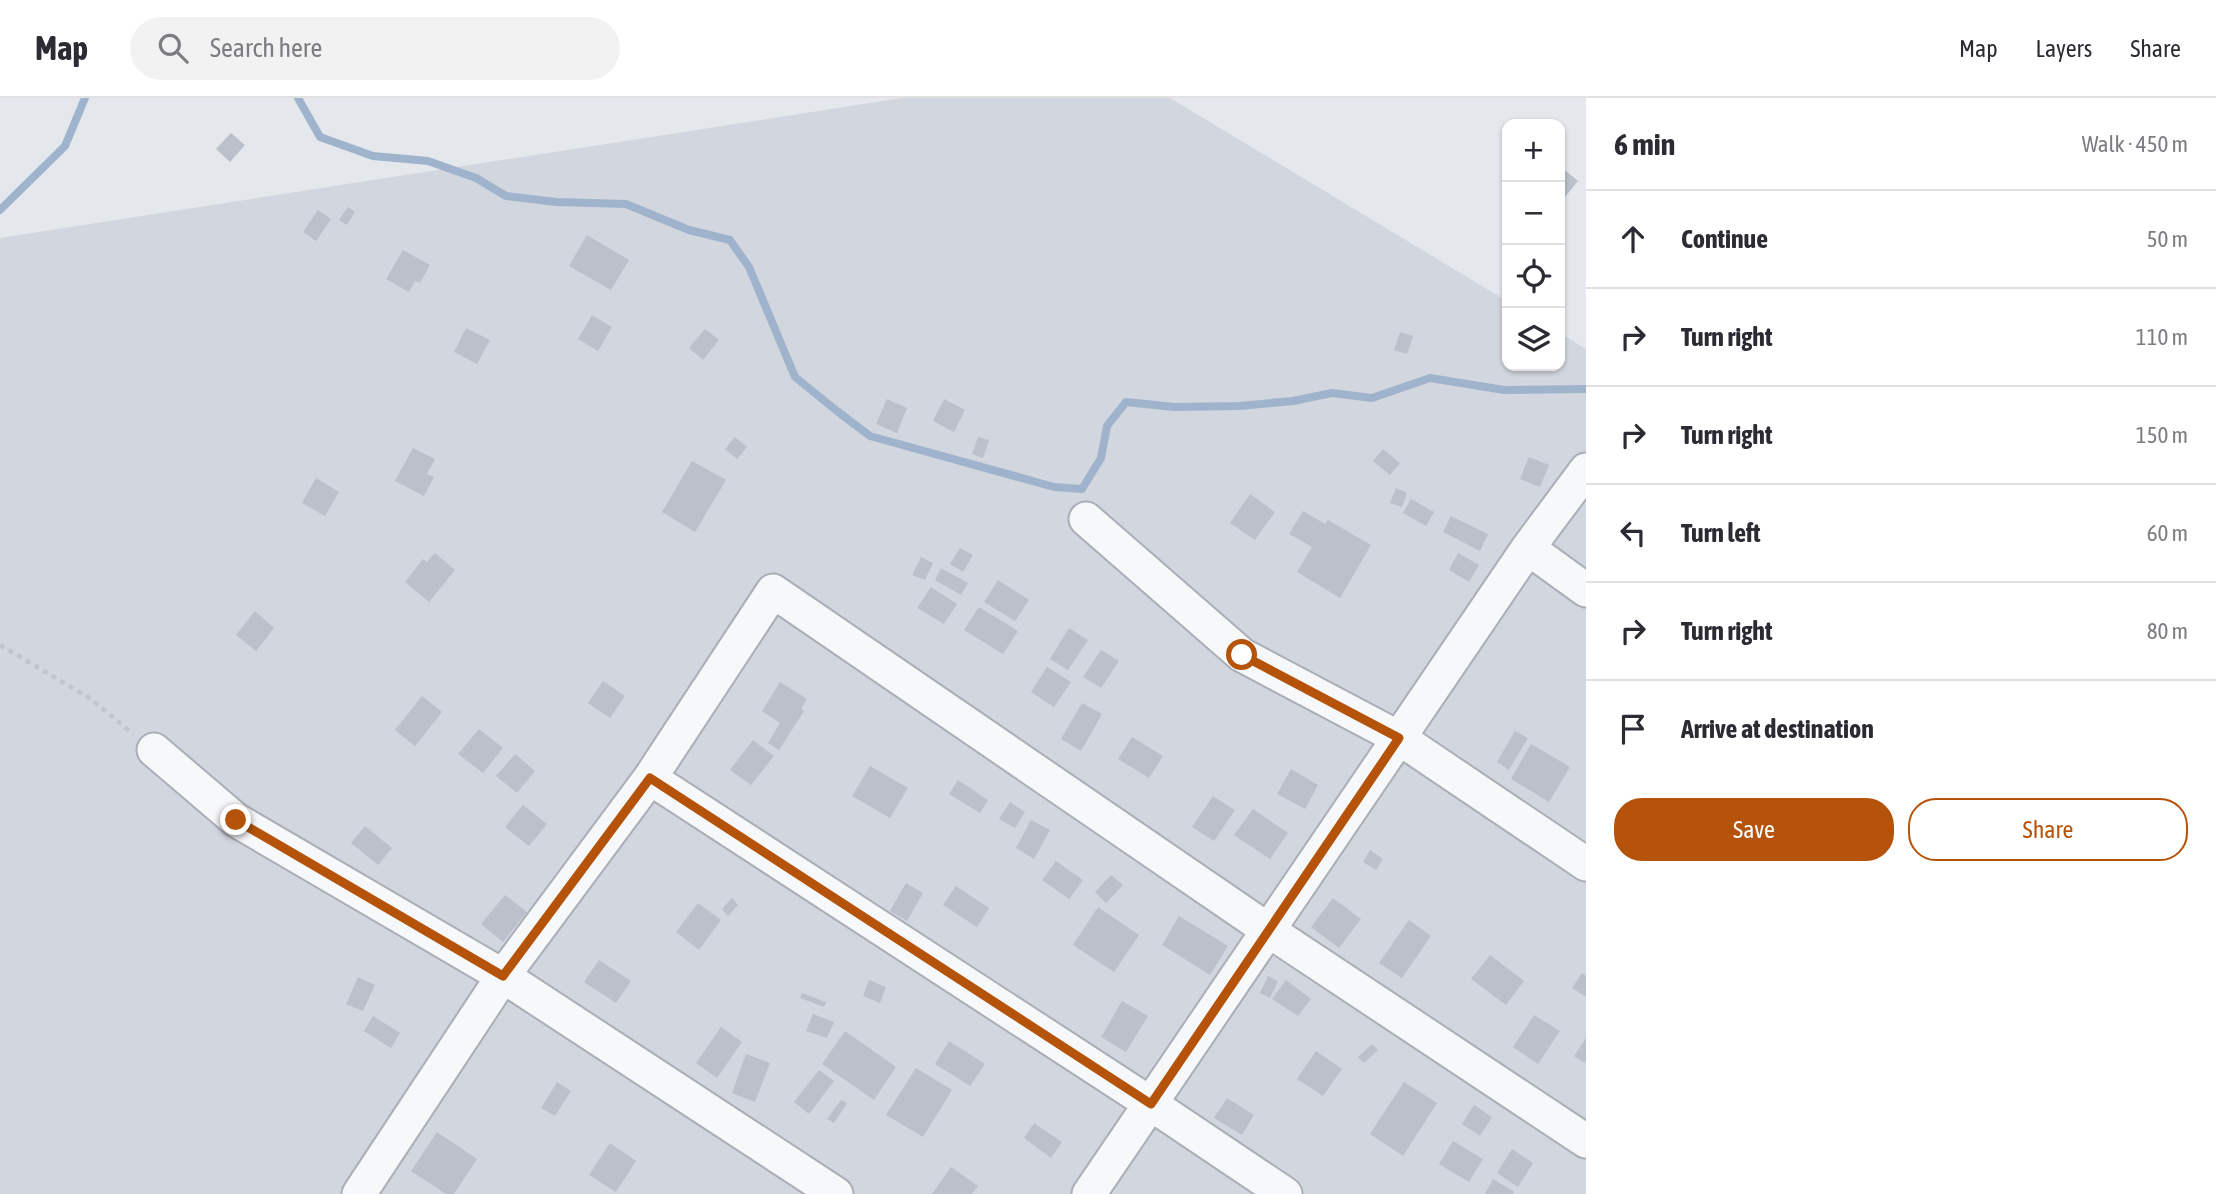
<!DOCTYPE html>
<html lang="en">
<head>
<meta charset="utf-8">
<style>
	body { margin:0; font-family:"Asap Condensed",sans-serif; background:#f2f2f3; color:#2b2b33 }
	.controls { position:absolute; right:21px; top:21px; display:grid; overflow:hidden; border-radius:14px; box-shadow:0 2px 5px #0004 }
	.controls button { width:63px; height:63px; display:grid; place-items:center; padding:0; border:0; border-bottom:2px solid #e1e1e2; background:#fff; color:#2b2b33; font:35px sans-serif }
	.stop { position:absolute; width:21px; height:21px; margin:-16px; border:5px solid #b45309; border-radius:50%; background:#fff }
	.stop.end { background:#b45309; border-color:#fff; box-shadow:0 2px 7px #0008 }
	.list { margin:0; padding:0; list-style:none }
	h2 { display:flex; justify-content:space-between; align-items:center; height:91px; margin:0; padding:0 28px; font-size:30px }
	h2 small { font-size:23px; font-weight:400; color:#7c7c81 }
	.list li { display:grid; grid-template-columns:46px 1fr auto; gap:21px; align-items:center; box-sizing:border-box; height:98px; padding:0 28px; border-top:2px solid #e1e1e2 }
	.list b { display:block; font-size:26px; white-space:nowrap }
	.list em { font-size:23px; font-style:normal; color:#7c7c81 }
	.actions { display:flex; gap:14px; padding:21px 28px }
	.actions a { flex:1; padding:16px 0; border:2px solid #b45309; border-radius:28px; text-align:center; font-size:24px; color:#b45309 }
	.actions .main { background:#b45309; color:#fff }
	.icon { flex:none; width:38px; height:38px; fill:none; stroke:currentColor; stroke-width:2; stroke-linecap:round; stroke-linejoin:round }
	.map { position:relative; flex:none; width:1586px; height:1096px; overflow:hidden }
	header { display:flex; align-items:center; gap:42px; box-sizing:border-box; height:98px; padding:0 35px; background:#fff; border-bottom:2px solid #e1e1e2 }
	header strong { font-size:33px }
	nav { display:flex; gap:38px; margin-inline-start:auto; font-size:24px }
	.search { width:490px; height:63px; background:#f2f2f3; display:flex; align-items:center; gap:18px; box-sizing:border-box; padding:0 24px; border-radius:38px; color:#7c7c81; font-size:26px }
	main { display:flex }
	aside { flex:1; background:#fff }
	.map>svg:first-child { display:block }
</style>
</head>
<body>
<header>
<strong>Map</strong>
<div class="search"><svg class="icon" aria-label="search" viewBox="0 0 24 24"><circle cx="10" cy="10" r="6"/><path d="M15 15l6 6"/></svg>Search here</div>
<nav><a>Map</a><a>Layers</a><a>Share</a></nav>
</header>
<main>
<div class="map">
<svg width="1586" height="1096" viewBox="0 0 1586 1096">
	<rect width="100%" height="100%" fill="#e4e7ec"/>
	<path fill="#d2d6de" d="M902 0H1170L1507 203V268H1560V235L1586 251V1096H0V140Z"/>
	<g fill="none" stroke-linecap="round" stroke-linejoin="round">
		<path stroke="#9fb4cc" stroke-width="8" d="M298 0 320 39 373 58 428 63 476 80 506 98 556 104 626 106 689 132 730 142 749 169 795 279 837 313 870 338 1054 389 1082 391 1101 360 1107 328 1126 304 1174 309 1239 308 1293 303 1332 295 1372 300 1430 280 1504 292 1586 291
			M0 112 65 48 85 0"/>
	</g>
	<path fill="#bbc0ca" d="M231 35 245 47 230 64 216 51Z
		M1560 68 1578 83 1560 105Z
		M348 109 355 114 347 127 339 122Z
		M318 112 331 121 316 143 303 134Z
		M587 137 629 162 611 192 569 168Z
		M403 152 430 167 420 185 415 183 409 194 386 181Z
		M592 217 612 229 598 253 578 241Z
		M466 230 490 242 477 266 454 254Z
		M705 231 719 242 703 262 689 250Z
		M1400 234 1413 238 1407 256 1394 252Z
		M887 301 907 310 897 335 876 326Z
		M944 301 965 312 954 334 933 323Z
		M735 339 747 349 737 361 725 351Z
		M978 339 989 342 983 360 972 356Z
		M413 350 435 361 427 376 434 379 424 398 395 383Z
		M1383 351 1400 365 1390 377 1373 363Z
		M1529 359 1549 367 1540 389 1520 381Z
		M692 363 726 382 695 434 662 414Z
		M316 380 339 394 325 418 302 405Z
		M1396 390 1407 395 1402 409 1390 405Z
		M1250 396 1275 414 1255 442 1230 425Z
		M1411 401 1434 414 1426 428 1403 415Z
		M1303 413 1325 426 1328 422 1371 447 1340 500 1297 474 1312 449 1289 436Z
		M1451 418 1488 436 1480 453 1443 434Z
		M960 450 973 457 963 474 950 466Z
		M435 455 455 472 429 504 405 484 423 461 427 464Z
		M1458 455 1479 467 1469 484 1449 472Z
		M921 459 933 465 925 482 912 477Z
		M941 470 968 485 961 497 935 482Z
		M998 482 1029 502 1015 523 984 504Z
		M931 489 957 506 944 526 917 510Z
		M979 509 1018 533 1003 556 964 532Z
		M255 513 274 530 256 553 236 537Z
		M1069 530 1088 542 1068 572 1050 561Z
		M1101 552 1119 563 1101 590 1083 579Z
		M1047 569 1071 584 1054 609 1031 594Z
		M603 583 625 598 610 620 588 605Z
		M780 584 807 601 801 611 804 613 779 652 768 645 780 625 762 613Z
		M422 598 442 614 415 648 395 632Z
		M1082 605 1102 616 1081 653 1061 641Z
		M479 631 503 650 483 675 458 656Z
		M1515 633 1528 640 1509 672 1497 664Z
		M1132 639 1163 658 1149 680 1118 661Z
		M753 642 774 658 751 687 730 672Z
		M1531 646 1570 669 1549 704 1511 681Z
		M515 656 535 673 517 695 496 678Z
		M870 668 908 690 890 720 852 698Z
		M1291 671 1318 687 1305 711 1277 696Z
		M958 682 988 702 980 715 949 696Z
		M1213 698 1235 712 1214 743 1192 729Z
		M1010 704 1025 714 1015 730 999 721Z
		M523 707 547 726 529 748 505 729Z
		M1253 711 1288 735 1270 761 1234 737Z
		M1031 722 1050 732 1034 761 1016 750Z
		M365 728 392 750 378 767 351 745Z
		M1370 752 1383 761 1376 772 1363 764Z
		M1056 763 1083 782 1069 801 1042 782Z
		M1111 777 1123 787 1106 805 1095 794Z
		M906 785 923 795 907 823 890 813Z
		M956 788 989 810 977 829 943 807Z
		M505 797 527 814 503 844 481 826Z
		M732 800 738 807 728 818 722 811Z
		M1333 800 1361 821 1339 850 1311 829Z
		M698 805 721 822 699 852 676 834Z
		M1098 809 1139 837 1114 874 1073 847Z
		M1179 818 1228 848 1210 877 1162 847Z
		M1409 822 1431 838 1402 880 1379 865Z
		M1490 857 1524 883 1506 907 1471 881Z
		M599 862 631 883 616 905 584 884Z
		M1582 875 1586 878V899L1572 890Z
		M1268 878 1278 883 1270 900 1260 895Z
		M358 879 375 887 363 913 346 906Z
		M869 882 886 889 880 905 863 898Z
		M1286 882 1311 901 1298 918 1272 901Z
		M802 895 826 904 824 909 800 900Z
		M1122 903 1148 918 1126 954 1101 939Z
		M813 916 834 924 827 940 806 933Z
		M1534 917 1560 933 1538 966 1513 949Z
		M373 918 400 935 391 950 364 933Z
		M721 929 742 944 717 980 696 965Z
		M845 933 896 969 874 1002 822 966Z
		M1586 940V962L1584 965 1574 958Z
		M949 943 985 966 970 988 935 966Z
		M1372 946 1378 952 1364 965 1358 959Z
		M1316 953 1342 971 1323 998 1297 981Z
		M746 956 770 965 755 1004 732 995Z
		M916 970 952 992 923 1039 886 1017Z
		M819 972 834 983 809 1016 794 1004Z
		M557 984 571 993 555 1018 541 1010Z
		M1404 984 1437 1005 1403 1058 1370 1036Z
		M1227 1000 1254 1017 1242 1037 1214 1020Z
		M841 1002 847 1005 834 1025 827 1021Z
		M1474 1007 1492 1019 1480 1038 1462 1026Z
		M1034 1025 1062 1044 1051 1060 1024 1040Z
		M437 1034 477 1061 454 1096H446L411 1073Z
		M1453 1043 1483 1061 1469 1084 1439 1066Z
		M610 1045 636 1063 616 1094 589 1077Z
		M1512 1051 1533 1065 1518 1089 1497 1075Z
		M951 1069 978 1088 972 1096H932Z
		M1493 1081 1514 1094 1513 1096H1485Z"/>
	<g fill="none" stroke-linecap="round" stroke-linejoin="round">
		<defs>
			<path id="minor" d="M1086 421 1242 557 1399 640 1586 766
				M1528 450 1586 492
				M154 652 236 722 503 878 836 1096
				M650 680 1151 1006 1285 1096
				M359 1096 503 878 650 680 773 493 1268 832 1586 1043
				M1089 1096 1528 450 1586 372"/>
		</defs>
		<use href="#minor" stroke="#a9aeb7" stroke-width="37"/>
		<path stroke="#c2c5cb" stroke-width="4.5" stroke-dasharray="5 5" stroke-linecap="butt" d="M0 547 91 601 133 636"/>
		<use href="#minor" stroke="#f7f8fa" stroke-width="33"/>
	</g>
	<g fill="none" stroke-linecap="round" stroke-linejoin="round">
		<path stroke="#b45309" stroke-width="9" d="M236 722 503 878 650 680 1151 1006 1399 640 1242 557"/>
	</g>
</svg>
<div class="controls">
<button>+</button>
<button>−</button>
<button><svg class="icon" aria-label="locate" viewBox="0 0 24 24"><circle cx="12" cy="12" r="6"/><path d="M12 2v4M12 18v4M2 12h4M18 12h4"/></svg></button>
<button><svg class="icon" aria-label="layers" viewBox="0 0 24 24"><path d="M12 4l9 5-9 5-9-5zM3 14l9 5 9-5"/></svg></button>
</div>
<div class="stop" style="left:1242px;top:557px"></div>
<div class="stop end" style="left:236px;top:722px"></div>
</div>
<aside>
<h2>6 min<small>Walk · 450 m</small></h2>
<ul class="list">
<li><svg class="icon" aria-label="ahead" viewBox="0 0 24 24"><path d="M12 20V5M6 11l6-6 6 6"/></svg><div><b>Continue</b></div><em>50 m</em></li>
<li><svg class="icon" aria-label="right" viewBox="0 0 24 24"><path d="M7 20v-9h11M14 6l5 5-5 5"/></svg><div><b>Turn right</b></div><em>110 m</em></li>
<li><svg class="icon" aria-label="right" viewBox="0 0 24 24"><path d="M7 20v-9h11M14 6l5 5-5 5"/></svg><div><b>Turn right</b></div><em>150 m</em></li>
<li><svg class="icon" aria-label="left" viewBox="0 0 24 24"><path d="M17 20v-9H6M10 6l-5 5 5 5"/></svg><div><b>Turn left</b></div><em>60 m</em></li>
<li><svg class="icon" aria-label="right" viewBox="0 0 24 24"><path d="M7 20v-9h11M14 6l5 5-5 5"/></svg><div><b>Turn right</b></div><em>80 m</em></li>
<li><svg class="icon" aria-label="arrive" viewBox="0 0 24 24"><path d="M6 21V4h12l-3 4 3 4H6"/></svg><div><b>Arrive at destination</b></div></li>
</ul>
<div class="actions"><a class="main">Save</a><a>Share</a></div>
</aside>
</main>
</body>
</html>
